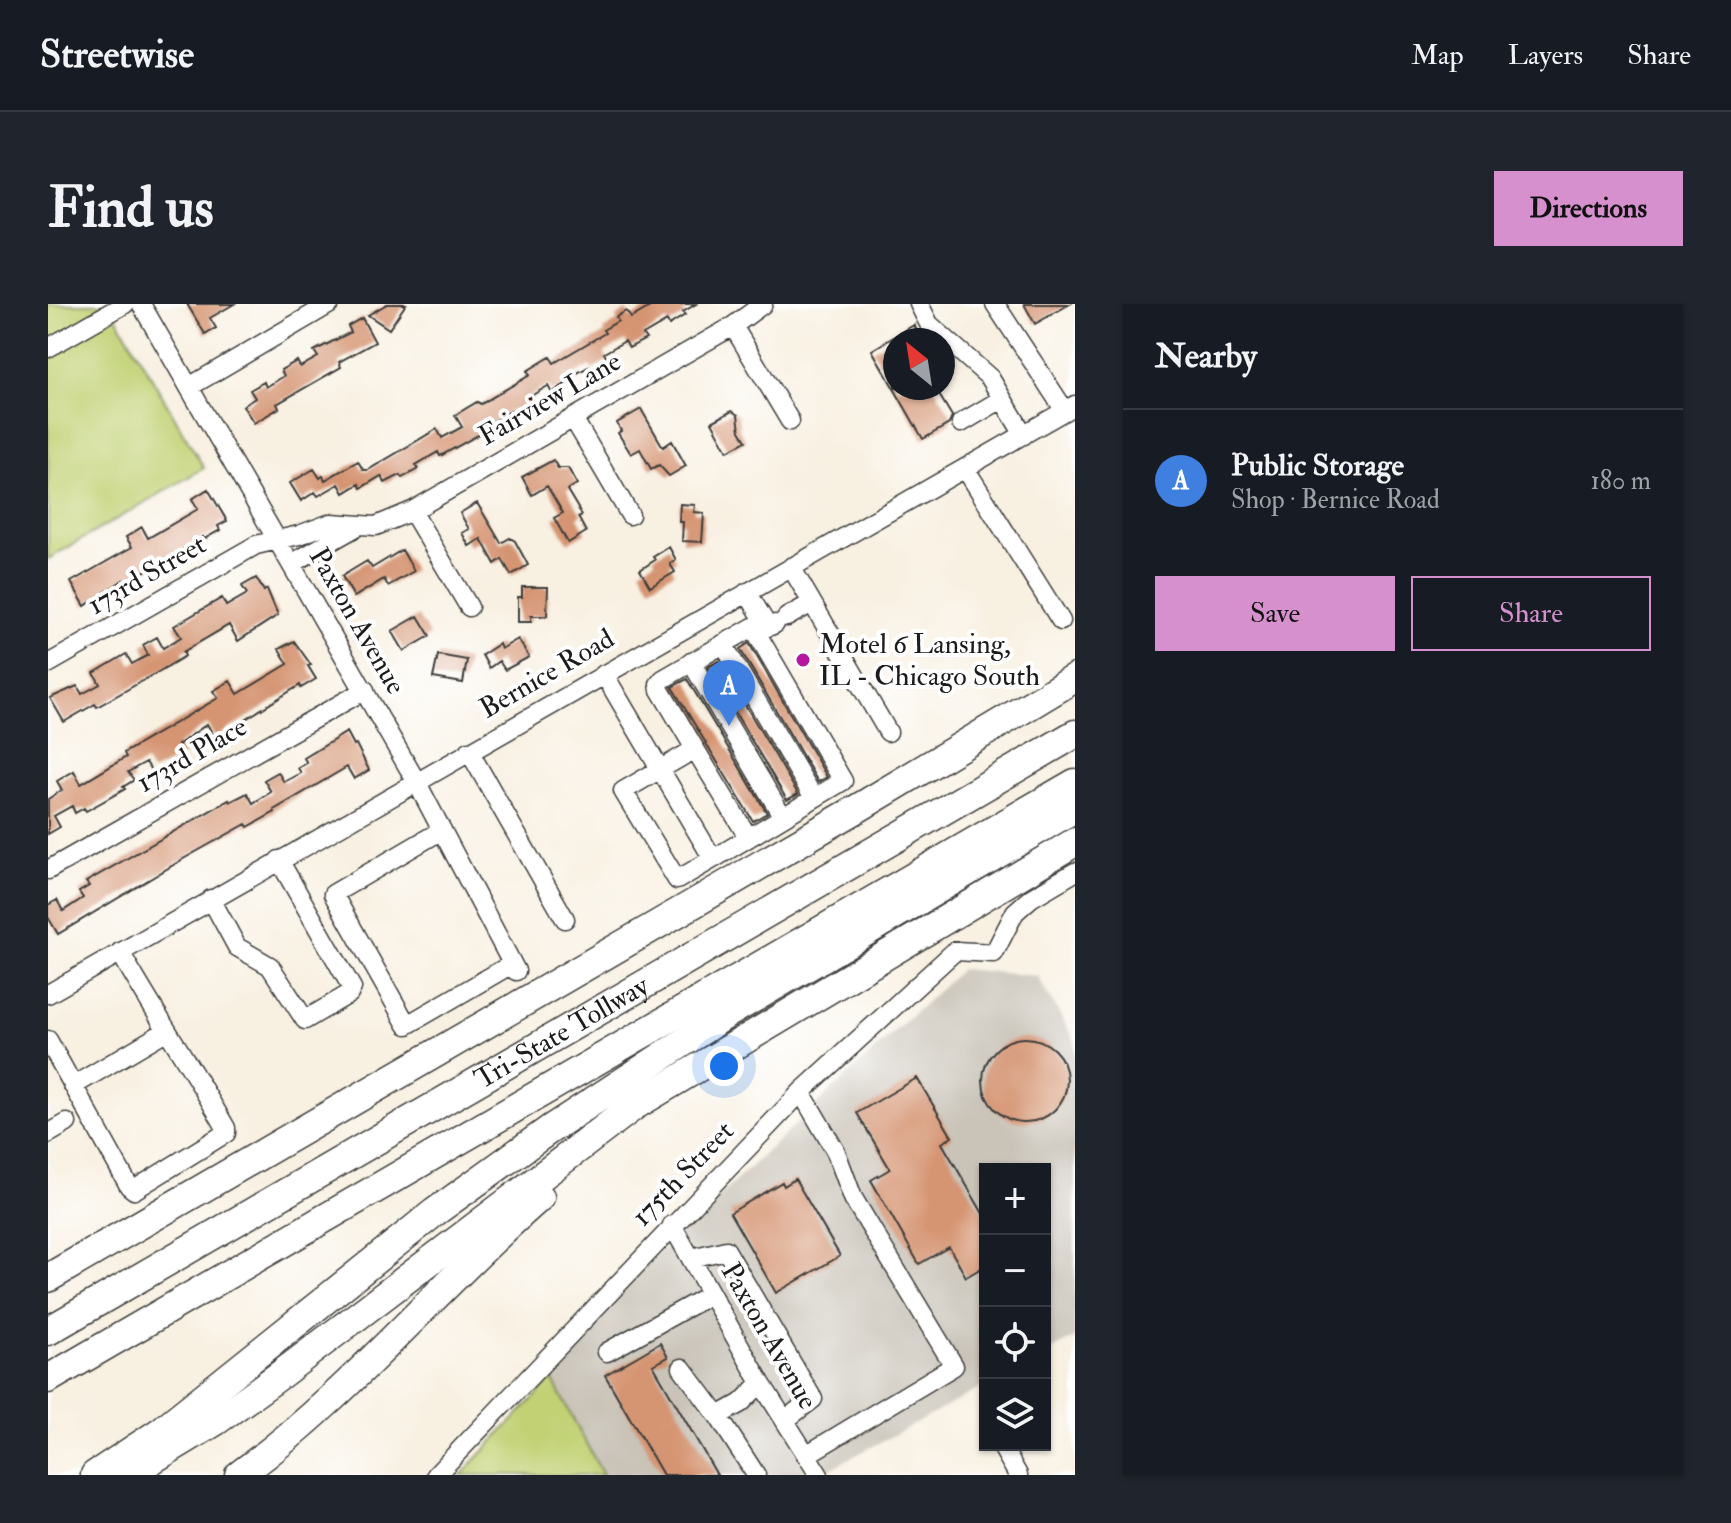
<!DOCTYPE html>
<html lang="en">
<head>
<meta charset="utf-8">
<style>
	body { margin:0; font-family:"IM FELL Double Pica",serif; background:#20242c; color:#f1f3f6 }
	.controls { position:absolute; right:24px; bottom:24px; display:grid; overflow:hidden; border-radius:0px; box-shadow:0 2px 6px #0004 }
	.controls button { width:72px; height:72px; display:grid; place-items:center; padding:0; border:0; border-bottom:2px solid #363941; background:#171b24; color:#f1f3f6; font:40px sans-serif }
	.compass { position:absolute; left:835px; top:24px; width:72px; height:72px; border-radius:50%; background:#171b24; box-shadow:0 2px 6px #0004; rotate:330deg }
	.you { position:absolute; left:676px; top:762px; width:28px; height:28px; margin:-20px; border:6px solid #fff; border-radius:50%; background:#1a73e8; box-shadow:0 0 0 12px #1a73e833 }
	.badge { display:grid; place-items:center; width:52px; height:52px; border-radius:50%; background:#d690ce; color:#fff; font-size:26px; font-weight:700 }
	.pin { position:absolute; translate:-50% -66px; filter:drop-shadow(0 2px 4px #0008) }
	.pin::after { content:''; position:absolute; top:42px; width:28px; height:24px; background:inherit; clip-path:polygon(0 0,100% 0,50% 100%) }
	.list { margin:0; padding:0; list-style:none }
	h2 { display:flex; justify-content:space-between; align-items:center; height:104px; margin:0; padding:0 32px; font-size:34px }
	h2 small { font-size:26px; font-weight:400; color:#9ea1a6 }
	.list li { display:grid; grid-template-columns:52px 1fr auto; gap:24px; align-items:center; box-sizing:border-box; height:144px; padding:0 32px; border-top:2px solid #363941 }
	.list b { display:block; font-size:30px; white-space:nowrap }
	.list p { margin:0; font-size:26px; white-space:nowrap; color:#9ea1a6 }
	.list em { font-size:26px; font-style:normal; color:#9ea1a6 }
	.actions { display:flex; gap:16px; padding:24px 32px }
	.actions a { flex:1; padding:18px 0; border:2px solid #d690ce; border-radius:0px; text-align:center; font-size:28px; color:#d690ce }
	.actions .main { background:#d690ce; color:#111 }
	.icon { flex:none; width:44px; height:44px; fill:none; stroke:currentColor; stroke-width:2; stroke-linecap:round; stroke-linejoin:round }
	.map { position:relative; flex:none; width:1027px; height:1171px; overflow:hidden; border-radius:0px }
	header { display:flex; align-items:center; gap:48px; box-sizing:border-box; height:112px; padding:0 40px; background:#171b24; border-bottom:2px solid #363941 }
	header strong { font-size:38px }
	nav { display:flex; gap:44px; margin-inline-start:auto; font-size:28px }
	.intro { display:flex; align-items:center; justify-content:space-between; box-sizing:border-box; height:192px; padding:0 48px }
	h1 { margin:0; font-size:56px }
	.button { padding:20px 36px; border-radius:0px; background:#d690ce; color:#111; font-size:28px; font-weight:700 }
	main { display:flex; gap:48px; padding:0 48px }
	aside { flex:1; background:#171b24; border-radius:0px; box-shadow:0 2px 6px #0004 }
	.map>svg:first-child { display:block }
</style>
</head>
<body>
<header>
<strong>Streetwise</strong>
<nav><a>Map</a><a>Layers</a><a>Share</a></nav>
</header>
<div class="intro"><h1>Find us</h1><a class="button">Directions</a></div>
<main>
<div class="map">
<svg width="1027" height="1171" viewBox="0 0 1027 1171">
	<rect width="100%" height="100%" fill="#fff"/>
	<filter id="ink" filterUnits="userSpaceOnUse"><feTurbulence type="fractalNoise" baseFrequency=".0125" numOctaves="2"/><feDisplacementMap in="SourceGraphic" scale="16" xChannelSelector="R" yChannelSelector="G"/><feConvolveMatrix kernelMatrix="1 2 1 2 8 2 1 2 1" color-interpolation-filters="sRGB"/></filter>
	<filter id="wash" filterUnits="userSpaceOnUse"><feTurbulence type="fractalNoise" baseFrequency=".006" numOctaves="4" result="noise"/><feDisplacementMap in="SourceGraphic" scale="32" xChannelSelector="R" yChannelSelector="G"/><feGaussianBlur stdDeviation="1.8" result="paint"/><feColorMatrix in="noise" values="0 0 0 0 0 0 0 0 0 0 0 0 0 0 0 0 0 1.4 0 .05"/><feComposite in="paint" operator="in"/></filter>
	<g filter="url(#wash)">
		<rect width="100%" height="100%" fill="#f8f0e1"/>
		<path fill="#c9c3b8" d="M913 665 989 672 1027 737V1034L997 1050V865H937V1082L771 1171H555L495 1058Z"/>
		<path fill="#c1d173" stroke="#6e7648" stroke-width="2" d="M0 0H61L156 164 0 255Z
			M504 1075 555 1171H413Z"/>
		<g id="blocks">
			<path fill="#d59573" d="M139 0H186L162 14 168 24 157 30Z
				M339 0H358L341 25 320 11Z
				M607 0H648L635 8 637 11 621 21 619 17 595 31 598 35 581 44 577 37 556 49 560 56 544 66 542 62 518 75 520 78 504 89 500 82 481 93 485 99 468 109 466 105 444 118 436 125 437 127 392 152 390 148 368 161 370 165 354 174 352 171 337 179 333 172 313 184 311 180 296 189 291 180 270 192 267 188 253 197 242 179 266 165 272 174 275 172 277 176 310 157 315 166H320L389 125 394 134 414 123 407 111 429 98 433 100 482 71 479 67 502 53 506 59 557 29 555 26 570 17 568 13 578 7 583 14Z
				M976 0H1022L987 20Z
				M314 14 327 38 291 58 293 63 229 100 231 104 206 119 195 102 207 94 202 86 216 78 218 83 236 72 233 66 249 57 252 63 270 53 266 47 303 28 300 22Z
				M866 21 874 36H847V84H887L904 112 901 120 875 135 824 46Z
				M593 105 615 143 624 137 638 162 621 172 611 161 603 165 592 145 583 150 570 129 573 127 569 119Z
				M684 107 690 111 692 127 698 137 680 147 664 118Z
				M505 156 510 164H520L529 180 519 186 534 211 530 213 538 228 520 239 506 214 515 209 499 182 484 191 474 173Z
				M160 185 179 217 170 222 172 226 156 235 155 233 107 263 106 262 76 279 75 276 37 302 23 278 84 243 78 233 94 223 100 234 150 205 144 195Z
				M429 199 453 239 462 234 467 237 480 261 463 271 454 255 447 260 433 235 421 242 414 229 421 225 412 209Z
				M632 200 647 201 646 208 656 209 654 238 634 237 635 218H631Z
				M621 243 628 256 622 260 627 268 602 283 592 266 607 256 605 253Z
				M354 246 366 267 340 282 336 275 306 293 294 272 319 257 324 264Z
				M208 274 216 287 219 285 230 311 190 337 181 321 135 348 137 352 110 368 49 403 47 400 16 418 2 394 29 382 34 390 52 380 46 369 78 350 84 360 100 351 95 341 109 333 115 344 133 333 126 322 174 294 178 302 199 290 194 282Z
				M474 283H500L499 312H483V318H470V293H474Z
				M370 312 382 332 356 347 344 327Z
				M470 335 481 353 457 366 451 357 441 364 434 351 451 340 453 345Z
				M246 337 263 361 260 362 268 375 253 384 252 381 167 434 159 420 130 441 136 451 104 468 98 458 80 468 86 476 75 483 77 485 38 507 36 504 27 509 24 502 6 512 12 523 0 530V495L14 486 9 477 26 467 33 480 78 453 76 449 170 394 165 387 182 377 190 390 240 360 231 345Z
				M701 339 779 473 770 478 692 345Z
				M390 351 419 356 415 379 385 374Z
				M671 357 750 490 739 496 660 363Z
				M639 375 719 509 705 517 624 383Z
				M299 428 306 441 308 440 321 466 306 475 299 463 226 506 227 508 200 523 198 520 137 554 10 630 0 613V601L9 596 15 607 35 594 31 588 41 582 38 578 181 496 182 498 199 489 205 499 223 488 216 476 230 468 236 478 253 469 250 464 259 459 256 454Z
				M935 776a42 42 0 1 1 84 0a42 42 0 1 1-84 0Z
				M869 774 904 833 894 839 937 913V962L918 973 901 943 871 960 823 876 842 865 809 809Z
				M747 875 792 952 728 989 682 909 734 878 736 882Z
				M612 1039 620 1053 605 1061 669 1171H615L557 1071Z"/>
		</g>
	</g>
	<g filter="url(#ink)">
		<use href="#blocks" fill-opacity="0" stroke="#3d3c3a" stroke-width="2"/>
		<g fill="none" stroke-linecap="round" stroke-linejoin="round">
			<defs>
				<path id="minor" d="M93 0 368 477 468 667
					M871 0 881 20 942 74 976 131
					M947 0 1017 107
					M685 22 742 117
					M0 44 77 0
					M141 83 282 0
					M525 114 582 211
					M913 119 954 95
					M917 164 1013 317
					M364 207 421 303
					M243 260 310 222
					M743 263 840 428
					M699 288 720 323 727 320
					M739 313 764 299
					M675 340 766 494
					M643 358 735 513
					M0 360 208 241 251 231 283 219 328 222 364 207 685 22 715 0
					M556 370 665 555 795 477 705 323 615 375 611 380 612 386 647 445 575 487 629 576 665 555
					M647 445 700 533
					M421 447 517 615
					M394 526 285 590 359 721 464 660
					M0 566 317 386
					M163 595 189 643 222 662 257 716 301 690 304 684 231 556
					M0 690 1027 101
					M0 736 81 882 86 886 178 829V824C144 764 106 708 72 648
					M25 782 118 727
					M753 788 788 848 805 894 906 1062 758 1151
					M0 830 19 819
					M624 921 713 1079 771 1171
					M643 954 678 946 765 1095 737 1116
					M559 1048 663 990
					M634 1064 670 1112
					M953 1141 970 1171
					M388 1171 753 788 907 647 946 649 967 608 983 594 1027 568
					M708 1171 670 1112 693 1099 713 1079"/>
				<g id="highway">
					<path d="M0 974 807 506 1027 374"/>
					<path id="s1" d="M0 1027 1027 430"/>
					<path d="M0 1075 1027 479"/>
					<path d="M47 1171 112 1128 387 908 501 826 679 710 1027 504"/>
					<path d="M79 1171 168 1117 228 1074 586 802 1027 538"/>
					<path d="M191 1171C302 1091 389 982 492 893"/>
				</g>
			</defs>
			<use href="#minor" stroke="#3d3c3a" stroke-width="21"/>
			<use href="#highway" stroke="#3d3c3a" stroke-width="31"/>
			<use href="#minor" stroke="#fff" stroke-width="18"/>
			<use href="#highway" stroke="#fff" stroke-width="28"/>
		</g>
	</g>
	<circle fill="#b5179e" stroke="#fff" stroke-width="3" cx="755" cy="356" r="8"/>
	<g text-anchor="middle" dominant-baseline="central" stroke-width="8" stroke-linejoin="round" paint-order="stroke">
		<g font-size="28" fill="#1c1c1c" stroke="#fff">
			<text transform="translate(502 95) rotate(-30)">Fairview Lane</text>
			<text transform="translate(99 271) rotate(-30)">173rd Street</text>
			<text transform="translate(309 317) rotate(60)">Paxton Avenue</text>
			<text transform="translate(499 370) rotate(-30)">Bernice Road</text>
			<text transform="translate(144 451) rotate(-30)">173rd Place</text>
			<text stroke="none"><textPath href="#s1" startOffset="594">Tri-State Tollway</textPath></text>
			<text transform="translate(635 870) rotate(-46)">175th Street</text>
			<text transform="translate(721 1032) rotate(60)">Paxton Avenue</text>
		</g>
		<g font-size="28" fill="#1c1c1c" stroke="#fff" text-anchor="start">
			<text x="771" y="340">Motel 6 Lansing,<tspan x="771" dy="32">IL - Chicago South</tspan></text>
		</g>
	</g>
</svg>
<div class="controls">
<button>+</button>
<button>−</button>
<button><svg class="icon" aria-label="locate" viewBox="0 0 24 24"><circle cx="12" cy="12" r="6"/><path d="M12 2v4M12 18v4M2 12h4M18 12h4"/></svg></button>
<button><svg class="icon" aria-label="layers" viewBox="0 0 24 24"><path d="M12 4l9 5-9 5-9-5zM3 14l9 5 9-5"/></svg></button>
</div>
<svg class="compass" viewBox="-18 -18 36 36"><path d="M0-13l5 13h-10z" fill="#e53935"/><path d="M0 13l5-13h-10z" fill="#9ea1a6"/></svg>
<div class="you"></div>
<div class="pin badge" style="left:681px;top:422px;background:#3f7fe0">A</div>
</div>
<aside>
<h2>Nearby<small></small></h2>
<ul class="list">
<li><span class="badge" style="background:#3f7fe0">A</span><div><b>Public Storage</b><p>Shop · Bernice Road</p></div><em>180 m</em></li>
</ul>
<div class="actions"><a class="main">Save</a><a>Share</a></div>
</aside>
</main>
</body>
</html>
